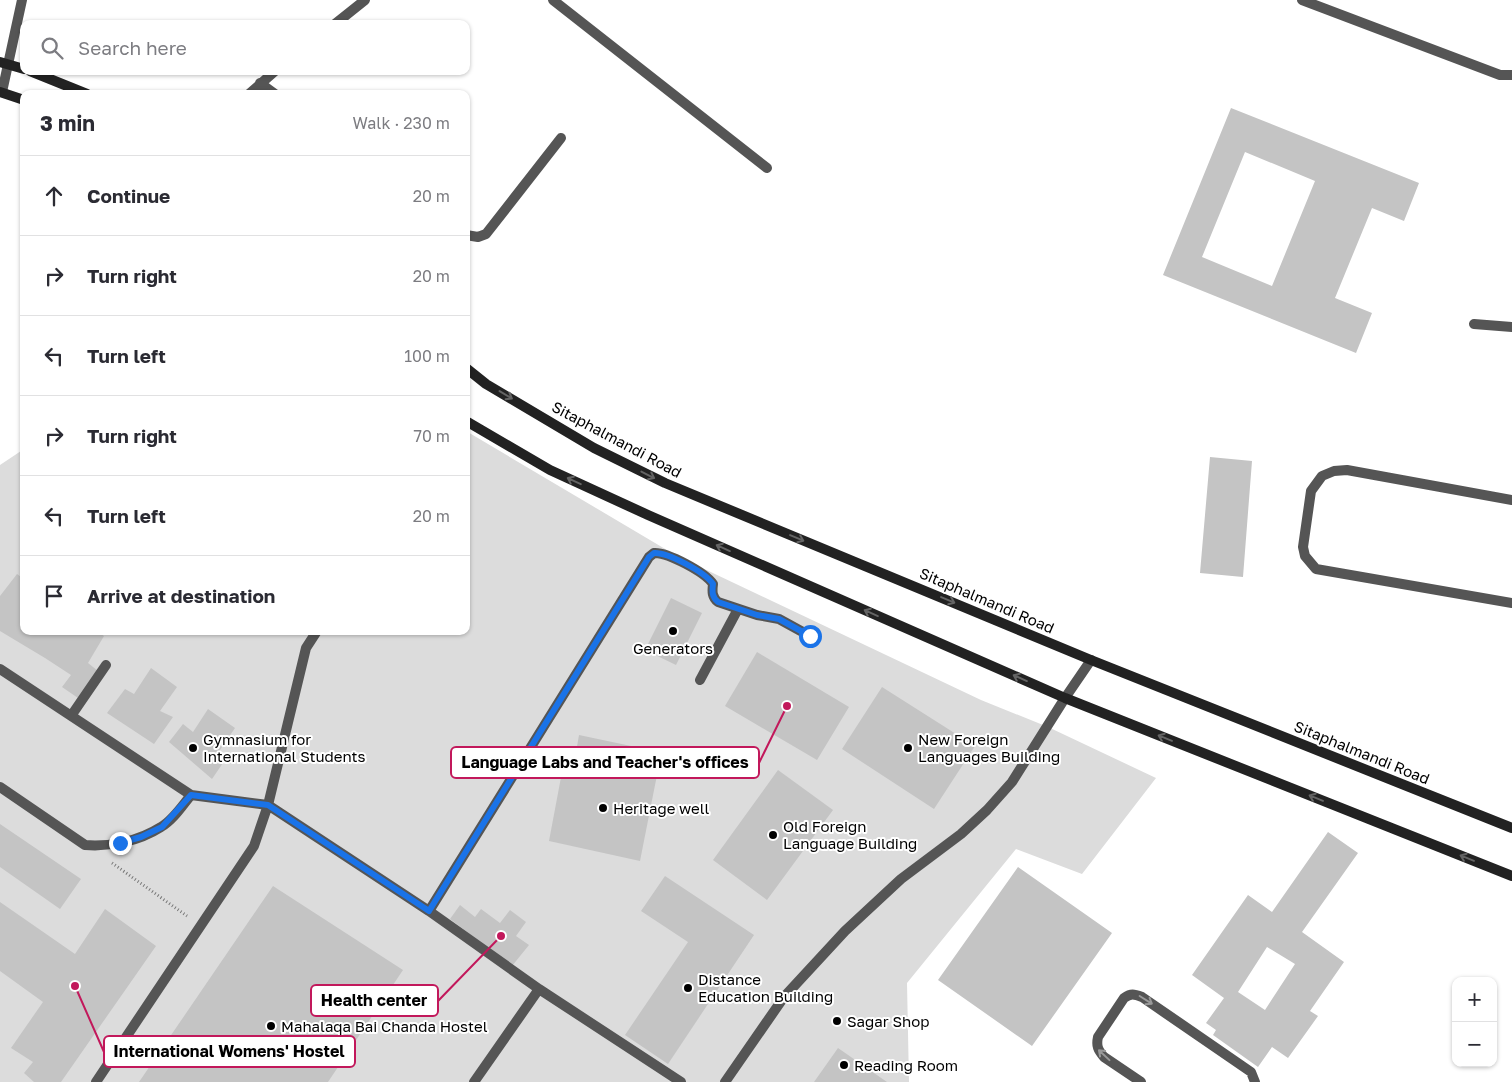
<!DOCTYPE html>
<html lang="en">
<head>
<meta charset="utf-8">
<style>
	body { margin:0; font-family:"Golos Text",sans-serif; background:#f7f7f7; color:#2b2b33 }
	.controls { position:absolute; right:15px; bottom:15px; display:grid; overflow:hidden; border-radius:10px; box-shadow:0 1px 4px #0004 }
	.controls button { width:45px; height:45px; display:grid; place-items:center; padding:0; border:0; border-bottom:1px solid #e1e1e2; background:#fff; color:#2b2b33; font:25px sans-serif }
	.stop { position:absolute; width:15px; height:15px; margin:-11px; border:4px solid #1a73e8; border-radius:50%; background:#fff }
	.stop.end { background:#1a73e8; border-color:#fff; box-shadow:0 1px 5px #0008 }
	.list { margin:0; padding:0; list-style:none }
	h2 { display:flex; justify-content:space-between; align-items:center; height:65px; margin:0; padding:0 20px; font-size:21px }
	h2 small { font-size:16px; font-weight:400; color:#7c7c81 }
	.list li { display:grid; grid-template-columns:32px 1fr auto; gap:15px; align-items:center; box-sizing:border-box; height:80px; padding:0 20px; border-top:1px solid #e1e1e2 }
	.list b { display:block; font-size:19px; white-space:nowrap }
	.list em { font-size:16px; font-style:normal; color:#7c7c81 }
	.icon { flex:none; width:28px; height:28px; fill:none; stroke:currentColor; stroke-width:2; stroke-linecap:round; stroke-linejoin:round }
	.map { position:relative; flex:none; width:1512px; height:1082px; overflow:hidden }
	.search { position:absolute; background:#fff; box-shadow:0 1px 4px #0004; left:20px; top:20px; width:450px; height:55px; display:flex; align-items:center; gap:12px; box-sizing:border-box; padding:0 18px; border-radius:10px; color:#7c7c81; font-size:19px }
	.panel { position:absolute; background:#fff; box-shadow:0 1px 4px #0004; left:20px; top:90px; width:450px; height:545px; border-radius:10px }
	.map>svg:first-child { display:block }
</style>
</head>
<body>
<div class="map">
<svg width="1512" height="1082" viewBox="0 0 1512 1082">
	<rect width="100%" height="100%" fill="#fff"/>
	<path fill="#dcdcdc" d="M466 431 677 556 981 700 1048 727 1156 778 1082 874 1016 849 907 983 909 1082H0V465L24 449V631H466Z"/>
	<path fill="#c4c4c4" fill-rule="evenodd" d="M1231 108 1419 183 1404 221 1372 208 1335 298 1372 313 1356 353 1163 275ZM1245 152 1315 181 1272 286 1202 257Z
		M1210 457 1252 461 1243 577 1200 573Z
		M17 574 24 579V631H96L104 636 88 663 98 671 78 698 62 687 71 675 45 658 0 631V596Z
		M671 598 702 613 676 665 645 650Z
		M757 652 849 707 817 760 725 706Z
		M151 668 177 687 160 711 173 717 154 744 107 713 125 689 134 694Z
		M882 687 975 746 934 809 842 749Z
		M208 709 235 728 218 753 225 760 212 779 169 742 183 724 193 732Z
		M579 735 650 750 646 770 657 775 640 861 549 841 565 756 575 758Z
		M778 770 833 810 767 900 713 860Z
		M0 824 81 879 60 909 0 867Z
		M1328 832 1358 853 1302 932 1344 962 1310 1011 1318 1016 1288 1058 1272 1047 1258 1067 1213 1035 1216 1030 1206 1023 1224 998 1192 975 1248 895 1272 912ZM1267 947 1295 964 1265 1010 1238 992Z
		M1018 867 1112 933 1032 1046 938 980Z
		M665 876 754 935 668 1064 625 1035 688 942 641 911Z
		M273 886 403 970 328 1082H139Z
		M0 902 75 954 105 909 156 946 61 1082H34L24 1073 33 1062 11 1048 43 1002 0 971Z
		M460 905 475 917 481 909 500 923 510 910 526 922 516 936 529 945 512 966 450 919Z
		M838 1048 887 1082H814Z"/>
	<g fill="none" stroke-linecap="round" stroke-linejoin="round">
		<path stroke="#777" stroke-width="3" stroke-dasharray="1 2.5" stroke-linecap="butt" d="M112 863 187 916"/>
		<path stroke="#555" stroke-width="10" d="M553 0 767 168
			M1302 0 1500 75H1512
			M335 24 365 0
			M260 83 275 94
			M249 94 275 71
			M466 235 478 237 486 234 561 138
			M1474 324 1512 327
			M1512 500 1347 470 1334 471 1322 476 1311 491 1303 547 1305 556 1316 569 1512 603
			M0 669 191 795 268 805 429 911 539 989 681 1082
			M700 680 738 609
			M71 716 106 665
			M0 787 85 845C111 847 139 841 161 827 173 820 182 806 191 795
			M429 911 649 557 654 553C667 552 705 572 713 584 712 592 712 597 718 602L757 615 779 619 810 636
			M96 1082 254 846 268 805 306 648 317 631
			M474 1082 539 989
			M725 1082 784 997 845 931 901 879 961 834 987 810 1012 782 1065 698 1091 660
			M1141 1082 1104 1057C1098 1050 1096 1046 1098 1037L1124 998C1131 993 1134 994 1142 997L1251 1072 1255 1082"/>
		<path stroke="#555" stroke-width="10" d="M2 92 22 0"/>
		<path stroke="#222" stroke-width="10" d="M0 62 24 69
			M30 71 87 94
			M0 92 24 100
			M466 368 486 384 594 448 665 483 1091 660 1512 828
			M466 421 550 470 648 515 1065 698 1512 876"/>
	</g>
	<defs><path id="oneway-shaft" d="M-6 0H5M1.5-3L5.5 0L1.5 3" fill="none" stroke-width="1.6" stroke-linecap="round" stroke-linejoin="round" transform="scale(1.25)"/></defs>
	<g stroke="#646464">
		<use href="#oneway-shaft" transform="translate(506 395) rotate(31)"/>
		<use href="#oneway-shaft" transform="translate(648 475) rotate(27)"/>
		<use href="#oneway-shaft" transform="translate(574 481) rotate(-155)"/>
		<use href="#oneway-shaft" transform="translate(797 538) rotate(23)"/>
		<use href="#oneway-shaft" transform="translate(723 548) rotate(-156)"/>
		<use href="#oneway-shaft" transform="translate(948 600) rotate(23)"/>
		<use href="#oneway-shaft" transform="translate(871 613) rotate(-156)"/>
		<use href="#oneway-shaft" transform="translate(1020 678) rotate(-156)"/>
		<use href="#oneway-shaft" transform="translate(1165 738) rotate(-158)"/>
		<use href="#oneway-shaft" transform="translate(1316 798) rotate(-158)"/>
		<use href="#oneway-shaft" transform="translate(1467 858) rotate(-158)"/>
	</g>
	<g stroke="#999">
		<use href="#oneway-shaft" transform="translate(1146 1000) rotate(32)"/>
		<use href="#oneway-shaft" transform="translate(1104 1055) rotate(-137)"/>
	</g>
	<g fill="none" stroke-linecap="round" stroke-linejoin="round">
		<path stroke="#1a73e8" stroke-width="6" d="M120 843 141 837 162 827 191 795 268 805 429 911 649 557 654 553C667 552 705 572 713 584 712 592 712 597 718 602L757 615 779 619 810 636"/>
	</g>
	<g fill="#000" stroke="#fff" stroke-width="2">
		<circle cx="673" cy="631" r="5"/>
		<circle cx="193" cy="748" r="5"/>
		<circle cx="908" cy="748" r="5"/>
		<circle cx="603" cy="808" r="5"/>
		<circle cx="773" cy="835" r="5"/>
		<circle cx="688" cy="988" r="5"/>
		<circle cx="837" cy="1021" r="5"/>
		<circle cx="271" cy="1026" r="5"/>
		<circle cx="844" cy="1065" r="5"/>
	</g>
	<g text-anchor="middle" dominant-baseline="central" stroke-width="4" stroke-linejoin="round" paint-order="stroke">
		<g font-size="15" fill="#000" stroke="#fff">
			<text transform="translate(617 439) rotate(28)">Sitaphalmandi Road</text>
			<text transform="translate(987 600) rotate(23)">Sitaphalmandi Road</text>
			<text transform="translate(1362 752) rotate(22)">Sitaphalmandi Road</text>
		</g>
		<g font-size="15" fill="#000" stroke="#fff" text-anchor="start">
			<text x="673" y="648" text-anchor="middle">Generators</text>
			<text x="203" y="739">Gymnasium for<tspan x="203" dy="17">International Students</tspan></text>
			<text x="918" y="739">New Foreign<tspan x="918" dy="17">Languages Building</tspan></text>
			<text x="613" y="808">Heritage well</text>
			<text x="783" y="826">Old Foreign<tspan x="783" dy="17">Language Building</tspan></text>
			<text x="698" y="979">Distance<tspan x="698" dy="17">Education Building</tspan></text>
			<text x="847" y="1021">Sagar Shop</text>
			<text x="281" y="1026">Mahalaqa Bai Chanda Hostel</text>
			<text x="854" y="1065">Reading Room</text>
		</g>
	</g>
	<path fill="none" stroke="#c2185b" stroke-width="2" d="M787 706L759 763M501 936L438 1001M75 986L104 1052"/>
	<g fill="#c2185b" stroke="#fff" stroke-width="2">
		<circle cx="787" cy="706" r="5"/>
		<circle cx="501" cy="936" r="5"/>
		<circle cx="75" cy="986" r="5"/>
	</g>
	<g fill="#fff" stroke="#c2185b" stroke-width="2">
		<rect x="451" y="747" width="308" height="31" rx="5"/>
		<rect x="311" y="985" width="127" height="31" rx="5"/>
		<rect x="104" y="1036" width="251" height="31" rx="5"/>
	</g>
	<g font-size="16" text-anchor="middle" font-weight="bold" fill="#000">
		<text x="605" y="768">Language Labs and Teacher's offices</text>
		<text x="374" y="1006">Health center</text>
		<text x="229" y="1057">International Womens' Hostel</text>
	</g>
</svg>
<div class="controls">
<button>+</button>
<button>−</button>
</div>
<div class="stop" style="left:810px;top:636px"></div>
<div class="stop end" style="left:120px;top:843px"></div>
<div class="search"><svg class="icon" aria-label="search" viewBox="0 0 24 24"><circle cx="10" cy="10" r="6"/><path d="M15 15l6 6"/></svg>Search here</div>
<section class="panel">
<h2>3 min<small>Walk · 230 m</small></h2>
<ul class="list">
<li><svg class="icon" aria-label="ahead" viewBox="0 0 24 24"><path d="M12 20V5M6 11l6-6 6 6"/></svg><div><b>Continue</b></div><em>20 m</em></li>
<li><svg class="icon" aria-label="right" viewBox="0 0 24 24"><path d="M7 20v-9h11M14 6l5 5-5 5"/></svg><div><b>Turn right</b></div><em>20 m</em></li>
<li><svg class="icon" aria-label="left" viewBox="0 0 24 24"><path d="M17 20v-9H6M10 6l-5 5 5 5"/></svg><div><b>Turn left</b></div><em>100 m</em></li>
<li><svg class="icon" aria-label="right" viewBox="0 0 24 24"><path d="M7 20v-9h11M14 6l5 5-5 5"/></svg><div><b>Turn right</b></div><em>70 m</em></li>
<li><svg class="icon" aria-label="left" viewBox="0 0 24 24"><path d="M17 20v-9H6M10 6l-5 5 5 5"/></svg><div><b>Turn left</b></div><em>20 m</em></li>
<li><svg class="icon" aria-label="arrive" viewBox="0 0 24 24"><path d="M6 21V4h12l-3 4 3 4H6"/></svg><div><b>Arrive at destination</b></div></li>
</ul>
</section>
</div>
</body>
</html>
